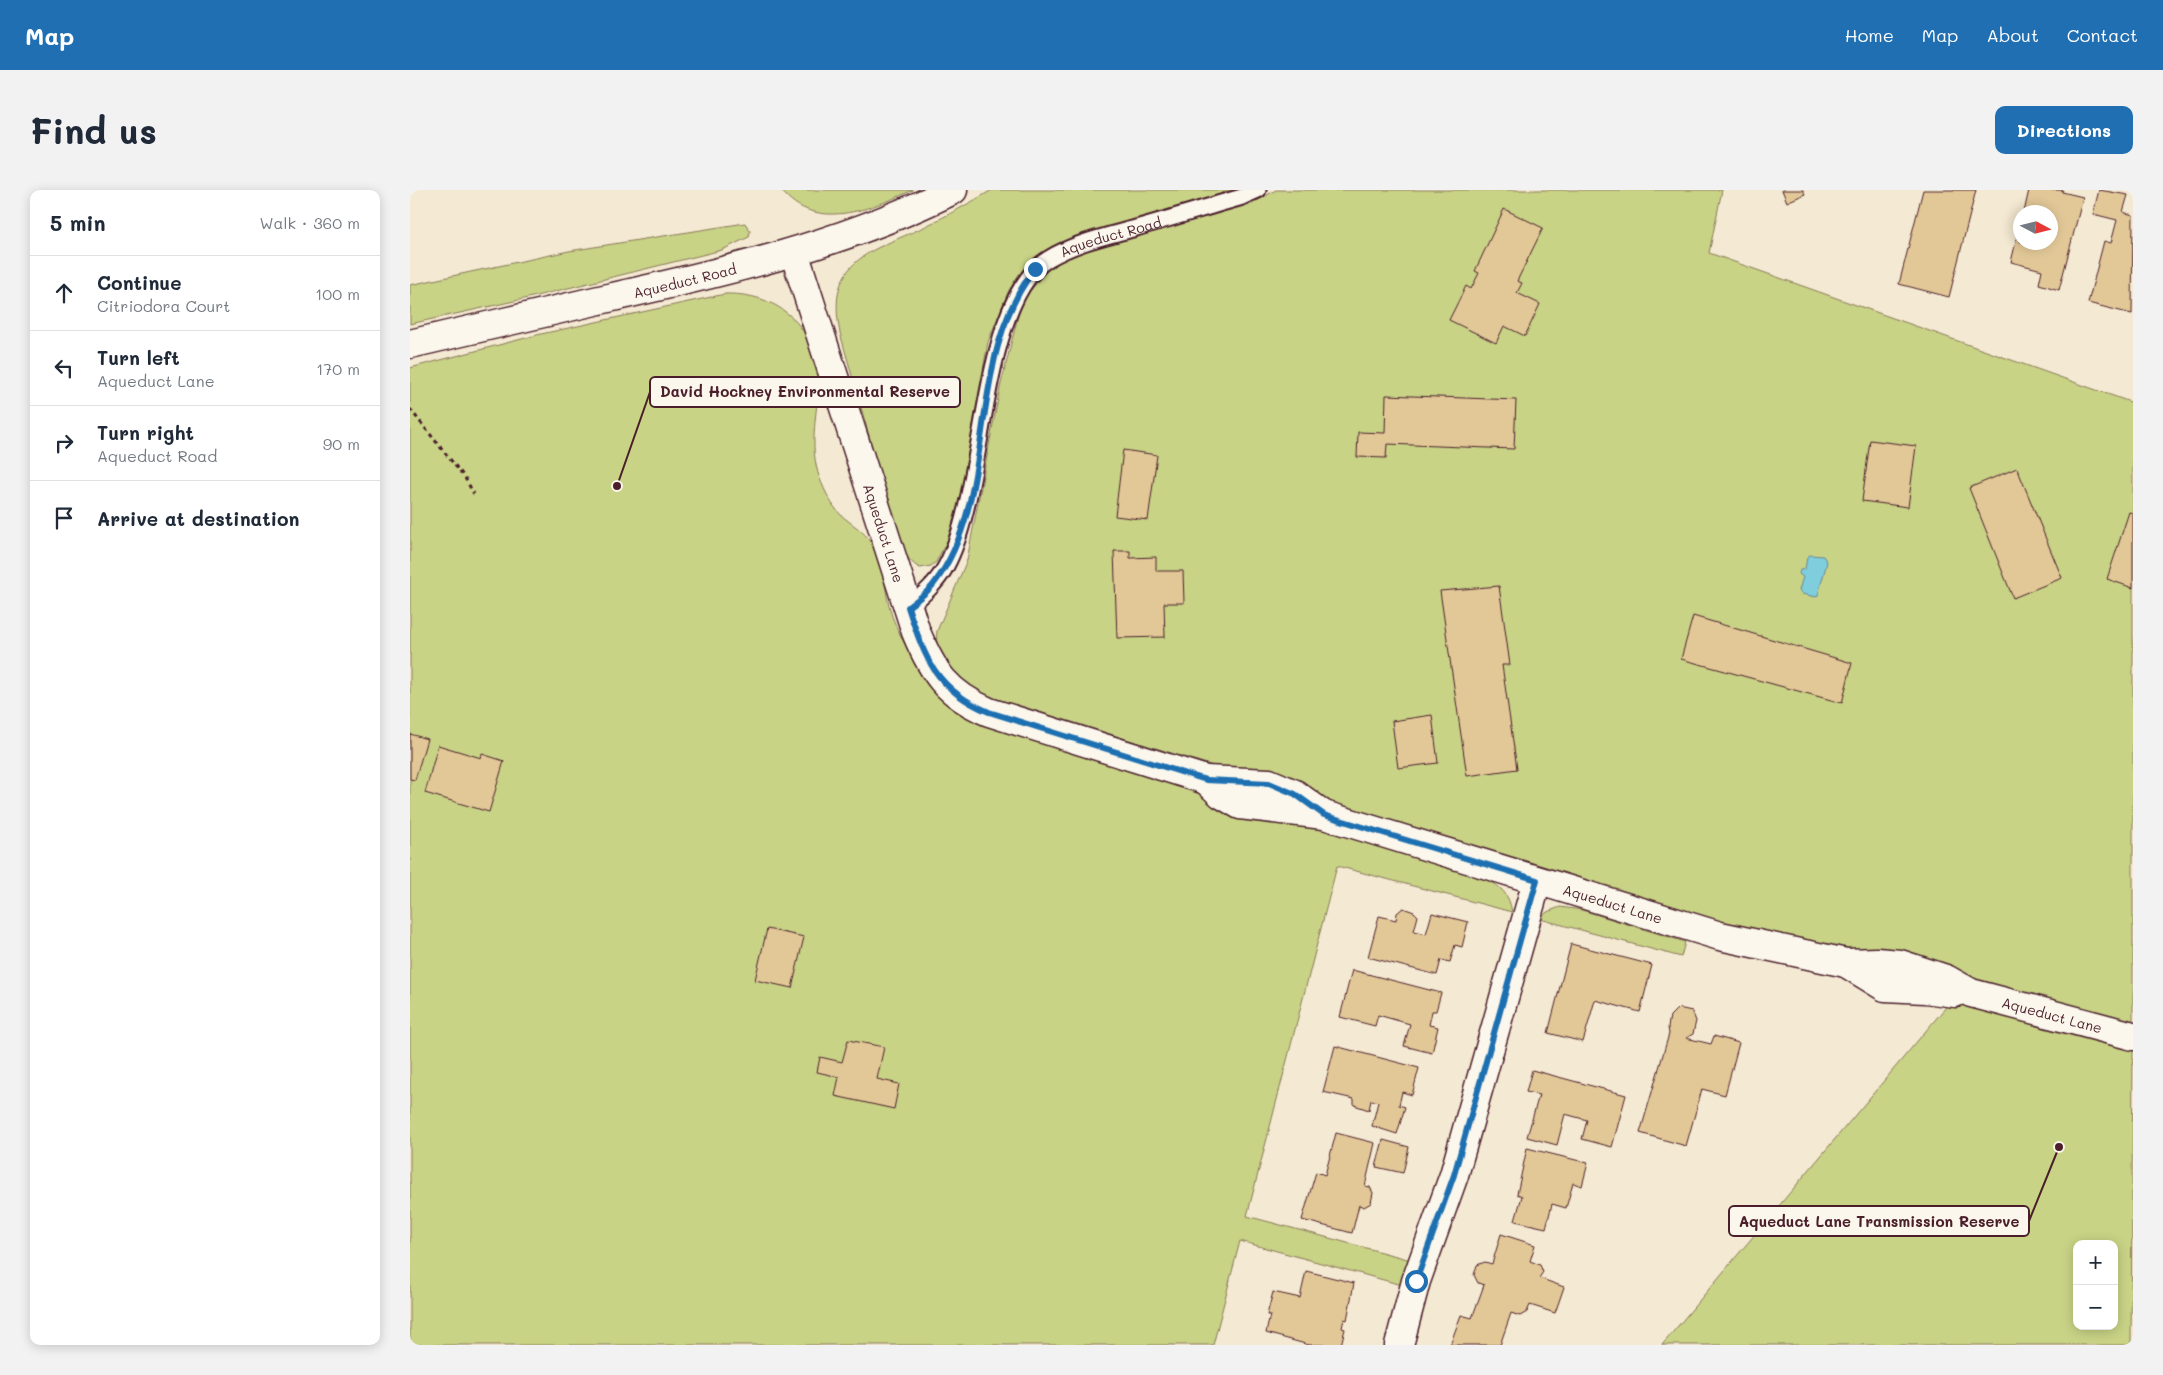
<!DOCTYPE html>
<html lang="en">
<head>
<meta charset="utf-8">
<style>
	body { margin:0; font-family:Mali,sans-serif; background:#f2f2f3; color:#1f2937 }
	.controls { position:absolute; right:15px; bottom:15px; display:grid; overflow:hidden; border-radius:10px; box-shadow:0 2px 12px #0003 }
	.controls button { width:45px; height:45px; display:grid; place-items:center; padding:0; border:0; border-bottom:1px solid #e0e1e3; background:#fff; color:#1f2937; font:25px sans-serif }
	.compass { position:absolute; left:1603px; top:15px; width:45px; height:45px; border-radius:50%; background:#fff; box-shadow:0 2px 12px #0003; rotate:97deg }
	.stop { position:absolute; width:15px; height:15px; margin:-11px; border:4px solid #1f6fb2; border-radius:50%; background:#fff }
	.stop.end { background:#1f6fb2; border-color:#fff; box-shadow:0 1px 5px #0008 }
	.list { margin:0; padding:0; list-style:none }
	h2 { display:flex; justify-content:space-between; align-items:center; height:65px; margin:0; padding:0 20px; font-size:21px }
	h2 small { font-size:16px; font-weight:400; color:#747a83 }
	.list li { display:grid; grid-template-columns:32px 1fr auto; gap:15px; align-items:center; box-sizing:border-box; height:75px; padding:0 20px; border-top:1px solid #e0e1e3 }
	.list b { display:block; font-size:19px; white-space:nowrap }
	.list p { margin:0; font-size:16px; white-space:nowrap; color:#747a83 }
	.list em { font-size:16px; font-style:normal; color:#747a83 }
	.icon { flex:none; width:28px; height:28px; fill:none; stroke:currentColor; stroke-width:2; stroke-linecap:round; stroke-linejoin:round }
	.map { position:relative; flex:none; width:1723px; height:1155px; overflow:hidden; border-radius:10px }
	header { display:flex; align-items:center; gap:30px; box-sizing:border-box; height:70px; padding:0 25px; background:#1f6fb2; color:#fff }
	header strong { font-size:24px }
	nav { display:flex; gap:28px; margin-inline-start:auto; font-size:18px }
	.intro { display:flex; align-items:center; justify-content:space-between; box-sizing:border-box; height:120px; padding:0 30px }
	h1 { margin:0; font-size:35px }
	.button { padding:12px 22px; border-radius:10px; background:#1f6fb2; color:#fff; font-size:18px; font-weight:700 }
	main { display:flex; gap:30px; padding:0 30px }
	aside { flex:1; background:#fff; border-radius:10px; box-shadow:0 2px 12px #0003 }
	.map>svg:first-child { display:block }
</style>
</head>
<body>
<header>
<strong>Map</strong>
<nav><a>Home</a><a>Map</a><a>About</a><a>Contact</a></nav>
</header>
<div class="intro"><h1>Find us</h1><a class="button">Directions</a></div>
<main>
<aside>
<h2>5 min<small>Walk · 360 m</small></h2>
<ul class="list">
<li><svg class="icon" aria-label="ahead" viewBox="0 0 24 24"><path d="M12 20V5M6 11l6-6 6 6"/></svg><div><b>Continue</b><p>Citriodora Court</p></div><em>100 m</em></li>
<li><svg class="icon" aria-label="left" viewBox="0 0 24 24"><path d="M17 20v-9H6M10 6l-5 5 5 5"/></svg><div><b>Turn left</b><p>Aqueduct Lane</p></div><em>170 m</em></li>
<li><svg class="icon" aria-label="right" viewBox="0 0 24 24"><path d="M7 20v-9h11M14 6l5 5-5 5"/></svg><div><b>Turn right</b><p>Aqueduct Road</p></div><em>90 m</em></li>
<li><svg class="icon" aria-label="arrive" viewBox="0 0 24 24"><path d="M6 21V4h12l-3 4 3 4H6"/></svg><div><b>Arrive at destination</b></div></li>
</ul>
</aside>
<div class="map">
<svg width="1723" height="1155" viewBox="0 0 1723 1155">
	<rect width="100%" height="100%" fill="#f4e9d2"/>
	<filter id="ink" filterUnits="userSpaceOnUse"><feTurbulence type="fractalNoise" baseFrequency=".02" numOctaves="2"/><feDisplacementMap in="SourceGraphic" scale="10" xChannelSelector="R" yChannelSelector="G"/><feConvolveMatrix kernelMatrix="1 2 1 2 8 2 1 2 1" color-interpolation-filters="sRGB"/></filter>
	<g filter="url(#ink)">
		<path fill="#c8d386" stroke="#897958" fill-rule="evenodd" d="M371 0H503C461 19 405 43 371 0Z
			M582 0H825L662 48 627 67 612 81 599 100 578 152 550 308 537 351 526 372 521 376 510 378C494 370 491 354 485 338L430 143C415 69 461 62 514 37 538 25 560 13 582 0Z
			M866 0H1312L1299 63 1723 213V832L1548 784 1344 742 563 502C545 484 523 469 527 441L557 370 590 198 608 126 615 107 638 79 654 70 679 60 843 13Z
			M335 33 340 41 339 47 312 60 118 108 0 134V95L159 61Z
			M315 104C352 103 385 119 400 154 404 163 409 174 409 183 409 219 397 254 410 289 415 301 421 315 431 325 441 334 454 341 462 353 475 374 474 403 482 426 491 450 504 471 518 492L799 607 870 626 1075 689C1091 696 1099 704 1102 722L927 676 837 1026 1001 1070 992 1095 830 1051 803 1155H0V178L131 144Z
			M1150 717 1172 720 1275 752 1271 767 1130 729 1137 722Z
			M1541 811 1723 860 1721 1155H1252ZM1667 1054H1704V1136H1667Z"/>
		<path fill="#7fcedd" stroke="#6a8896" d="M1400 365 1413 366 1417 372 1408 405 1406 407 1392 404 1389 400 1393 387 1389 384 1390 380 1395 379 1397 367Z"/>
		<path fill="#e2c897" stroke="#4a1f2b" d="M1372 0H1393L1395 4 1377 12Z
			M1513 0H1566L1539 107 1489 94Z
			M1619 0H1653L1652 2 1673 7 1649 100 1629 94 1632 80 1601 72 1610 35V52H1640V22H1614Z
			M1689 0 1718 5 1713 22 1723 25 1722 124 1678 113 1694 51 1701 53 1707 30 1683 24Z
			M1094 19 1133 38 1107 91 1112 93 1107 103 1130 114 1115 146 1094 136 1086 153 1039 130 1056 96 1061 99 1069 83 1065 81Z
			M976 205 1106 210 1104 259 977 254 976 268 947 267 948 242 975 243Z
			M1460 250 1506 256 1498 317 1452 311Z
			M713 260 747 265 738 330 705 326Z
			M1607 278 1652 388 1603 408 1559 298Z
			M1719 322 1723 323V398L1697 389Z
			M704 361H720V368L746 367V381H773L774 413H754L755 447 707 448Z
			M1089 396 1100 475H1092L1107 579 1057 586 1030 401Z
			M1283 426 1442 473 1432 513 1271 469Z
			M1022 525 1028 573 988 578 982 531Z
			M0 544 17 549 5 590 0 589Z
			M28 555 71 568 72 564 94 571 79 622 15 603Z
			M993 718 1004 722 1008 726 1004 741 1016 744 1022 723 1058 732 1052 757 1045 755 1040 772 1031 770 1027 785 958 767 969 726 986 730 987 723Z
			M357 739 394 747 382 798 345 790Z
			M1161 754 1242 775 1230 822 1185 810 1173 852 1138 843Z
			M942 780 1031 803 1026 821H1022L1019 835 1028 837 1022 863 994 856 1000 834 968 825 965 836 930 827Z
			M1268 818 1282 821 1286 831 1283 844 1276 848 1301 854 1304 846 1329 853 1315 905 1292 899 1276 956 1230 943 1259 844 1258 837 1260 826Z
			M438 850 474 857 467 889 489 894 484 919 425 906 429 887 407 882 410 867 432 872Z
			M925 856 1009 878 1002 905 992 902 989 915 995 917 987 944 962 936 968 912 961 910 959 920 944 915V909L913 902Z
			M1122 880 1216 905 1202 957 1172 949 1177 930 1155 924 1147 955 1117 947 1129 905 1116 902Z
			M926 943 965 953 955 996 960 997 963 1003 961 1013 954 1017 949 1015 942 1043 892 1030 906 982 915 985Z
			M973 950 999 957 993 983 966 977Z
			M1117 958 1178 973 1172 996 1163 993 1156 1018 1142 1014 1136 1038 1105 1031 1112 1006 1107 1004Z
			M1091 1044 1125 1055 1120 1071 1130 1075 1133 1082 1129 1088 1154 1097 1145 1123 1120 1115 1117 1122 1110 1126 1101 1123 1090 1155H1040L1051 1125 1062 1128 1074 1095 1068 1093 1064 1085 1067 1075 1075 1072 1082 1074Z
			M896 1081 944 1093 937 1130 934 1129 932 1138 935 1139 931 1155H899L856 1143 860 1125H857L863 1102 890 1108Z"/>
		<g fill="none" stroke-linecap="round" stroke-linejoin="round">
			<defs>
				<g id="lane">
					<path id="s1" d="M498 417C513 405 527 393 536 376 577 301 569 112 638 69 664 53 697 46 726 38 762 28 797 17 832 7L848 0"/>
				</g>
				<g id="street">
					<path id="s2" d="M384 62 506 442C523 483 537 504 579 522L796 590 859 593 885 604 911 623"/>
					<path id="s3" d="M796 590 811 604 830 615 914 625 1310 746 1436 773 1467 772 1490 774 1536 789 1561 803 1723 846"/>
					<path d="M1436 773 1475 797 1515 799 1545 803"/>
					<path d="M989 1155 1006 1091 1044 985 1127 691"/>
				</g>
				<g id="secondary">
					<path id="s4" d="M0 154C62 140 123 125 185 111 307 84 430 56 543 0"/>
				</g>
			</defs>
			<use href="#lane" stroke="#4a1f2b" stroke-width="19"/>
			<use href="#street" stroke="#4a1f2b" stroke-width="31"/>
			<use href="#secondary" stroke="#4a1f2b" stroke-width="31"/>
			<path stroke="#4a1f2b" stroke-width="3" stroke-dasharray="4 4" stroke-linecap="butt" d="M0 219 55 288 64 304"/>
			<use href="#lane" stroke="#fbf7ec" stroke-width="15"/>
			<use href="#street" stroke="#fbf7ec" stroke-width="28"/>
			<use href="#secondary" stroke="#fbf7ec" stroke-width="28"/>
		</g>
	</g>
	<g fill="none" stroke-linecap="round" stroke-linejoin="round" filter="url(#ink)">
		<path stroke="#1f6fb2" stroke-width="6" d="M625 79C555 166 589 305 526 391 519 402 508 409 498 417 515 469 526 500 579 522L796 590 859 593 885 604 914 625 1127 690 1044 985 1006 1091"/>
	</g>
	<g text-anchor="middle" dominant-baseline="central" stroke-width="4" stroke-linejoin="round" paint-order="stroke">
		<g font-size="14" fill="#4a1f2b" stroke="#fbf7ec">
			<text stroke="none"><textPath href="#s1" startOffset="452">Aqueduct Road</textPath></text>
			<text stroke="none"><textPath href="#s4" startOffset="282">Aqueduct Road</textPath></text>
			<text stroke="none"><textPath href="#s2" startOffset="295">Aqueduct Lane</textPath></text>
			<text stroke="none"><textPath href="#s3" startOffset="429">Aqueduct Lane</textPath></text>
			<text stroke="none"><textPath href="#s3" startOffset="885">Aqueduct Lane</textPath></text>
		</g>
	</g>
	<path fill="none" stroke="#4a1f2b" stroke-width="2" d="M207 296L240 202M1649 957L1619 1031"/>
	<g fill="#4a1f2b" stroke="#fbf7ec" stroke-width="2">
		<circle cx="207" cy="296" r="5"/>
		<circle cx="1649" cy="957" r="5"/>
	</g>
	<g fill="#fbf7ec" stroke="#4a1f2b" stroke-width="2">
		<rect x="240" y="187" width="310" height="30" rx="5"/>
		<rect x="1319" y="1016" width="300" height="30" rx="5"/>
	</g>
	<g font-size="15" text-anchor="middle" font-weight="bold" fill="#4a1f2b">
		<text x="395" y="207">David Hockney Environmental Reserve</text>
		<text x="1469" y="1037">Aqueduct Lane Transmission Reserve</text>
	</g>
</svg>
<div class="controls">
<button>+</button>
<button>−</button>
</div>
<svg class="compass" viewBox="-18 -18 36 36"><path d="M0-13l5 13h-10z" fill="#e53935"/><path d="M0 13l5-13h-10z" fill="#747a83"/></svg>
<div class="stop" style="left:1006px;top:1091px"></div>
<div class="stop end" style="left:625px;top:79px"></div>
</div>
</main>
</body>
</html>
